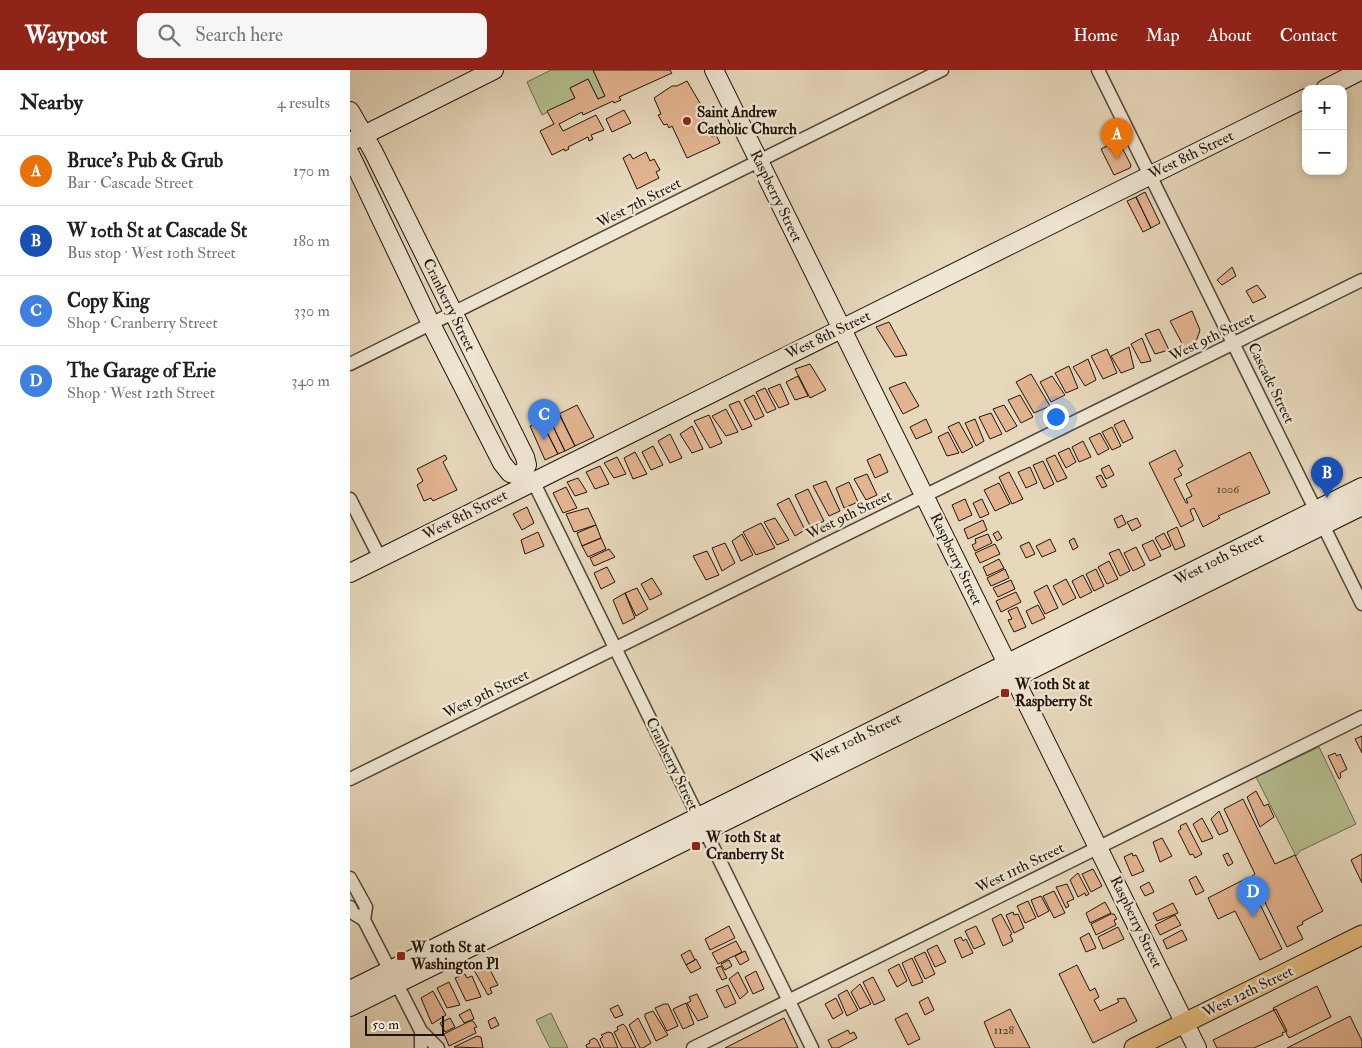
<!DOCTYPE html>
<html lang="en">
<head>
<meta charset="utf-8">
<style>
	body { margin:0; font-family:"IM FELL Double Pica",serif; background:#f6f6f6; color:#202124 }
	.controls { position:absolute; right:15px; top:15px; display:grid; overflow:hidden; border-radius:10px; box-shadow:0 2px 8px #0003 }
	.controls button { width:45px; height:45px; display:grid; place-items:center; padding:0; border:0; border-bottom:1px solid #e0e0e0; background:#fff; color:#202124; font:25px sans-serif }
	.scale { position:absolute; left:15px; bottom:12px; width:79px; box-sizing:border-box; padding-left:5px; border:2px solid #1f140b; border-top:0; font-size:14px; line-height:18px; white-space:nowrap; color:#1f140b; -webkit-text-stroke:4px #efe6d3; paint-order:stroke }
	.you { position:absolute; left:705px; top:346px; width:18px; height:18px; margin:-12px; border:4px solid #fff; border-radius:50%; background:#1a73e8; box-shadow:0 0 0 8px #1a73e833 }
	.badge { display:grid; place-items:center; width:32px; height:32px; border-radius:50%; background:#8f2418; color:#fff; font-size:16px; font-weight:700 }
	.pin { position:absolute; translate:-50% -41px; filter:drop-shadow(0 1px 2px #0008) }
	.pin::after { content:''; position:absolute; top:26px; width:18px; height:15px; background:inherit; clip-path:polygon(0 0,100% 0,50% 100%) }
	.list { margin:0; padding:0; list-style:none }
	h2 { display:flex; justify-content:space-between; align-items:center; height:65px; margin:0; padding:0 20px; font-size:21px }
	h2 small { font-size:16px; font-weight:400; color:#757577 }
	.list li { display:grid; grid-template-columns:32px 1fr auto; gap:15px; align-items:center; box-sizing:border-box; height:70px; padding:0 20px; border-top:1px solid #e0e0e0 }
	.list b { display:block; font-size:19px; white-space:nowrap }
	.list p { margin:0; font-size:16px; white-space:nowrap; color:#757577 }
	.list em { font-size:16px; font-style:normal; color:#757577 }
	.icon { flex:none; width:28px; height:28px; fill:none; stroke:currentColor; stroke-width:2; stroke-linecap:round; stroke-linejoin:round }
	.map { position:relative; flex:none; width:1012px; height:978px; overflow:hidden }
	header { display:flex; align-items:center; gap:30px; box-sizing:border-box; height:70px; padding:0 25px; background:#8f2418; color:#fff }
	header strong { font-size:24px }
	nav { display:flex; gap:28px; margin-inline-start:auto; font-size:18px }
	.search { width:350px; height:45px; background:#f6f6f6; display:flex; align-items:center; gap:12px; box-sizing:border-box; padding:0 18px; border-radius:10px; color:#757577; font-size:19px }
	main { display:flex }
	aside { flex:1; background:#fff }
	.map>svg:first-child { display:block }
</style>
</head>
<body>
<header>
<strong>Waypost</strong>
<div class="search"><svg class="icon" aria-label="search" viewBox="0 0 24 24"><circle cx="10" cy="10" r="6"/><path d="M15 15l6 6"/></svg>Search here</div>
<nav><a>Home</a><a>Map</a><a>About</a><a>Contact</a></nav>
</header>
<main>
<aside>
<h2>Nearby<small>4 results</small></h2>
<ul class="list">
<li><span class="badge" style="background:#e8710a">A</span><div><b>Bruce's Pub &amp; Grub</b><p>Bar · Cascade Street</p></div><em>170 m</em></li>
<li><span class="badge" style="background:#1a4fb4">B</span><div><b>W 10th St at Cascade St</b><p>Bus stop · West 10th Street</p></div><em>180 m</em></li>
<li><span class="badge" style="background:#3f7fe0">C</span><div><b>Copy King</b><p>Shop · Cranberry Street</p></div><em>330 m</em></li>
<li><span class="badge" style="background:#3f7fe0">D</span><div><b>The Garage of Erie</b><p>Shop · West 12th Street</p></div><em>340 m</em></li>
</ul>
</aside>
<div class="map">
<svg width="1012" height="978" viewBox="0 0 1012 978">
	<rect width="100%" height="100%" fill="#e7d8bc"/>
	<filter id="stains"><feTurbulence type="fractalNoise" baseFrequency=".004" numOctaves="4"/><feColorMatrix values="0 0 0 0 .2 0 0 0 0 .09 0 0 0 0 .02 0 0 0 .5 -.17"/></filter>
	<radialGradient id="worn" r=".72"><stop offset=".6" stop-color="#630" stop-opacity="0"/><stop offset="1" stop-color="#630" stop-opacity=".3"/></radialGradient>
	<path fill="#b5bf91" stroke="#6a6a4e" d="M201 0H243L255 26 248 29 238 9 220 18 225 28 192 45 177 12Z
		M969 677 1006 754 950 781 946 786 906 707Z
		M201 943 218 978H200L186 950Z"/>
	<path fill="#e3b490" stroke="#1f140b" d="M243 0H320L322 3 269 27 271 30 264 33 263 31 233 45 232 42 209 54 213 61 246 45 254 60 241 65 243 69 239 71 238 67 218 77 219 79 215 81 214 79 202 85 190 61 204 54 197 41 225 28 220 18 238 9 248 29 255 26Z
		M337 11 354 40 350 43 362 67 366 65 370 73 337 88 322 56 319 58 317 54 314 55 308 45 311 44 304 28 322 16H327Z
		M274 40 281 53 262 62 256 49Z
		M767 68 781 95 780 98 764 105 751 79 759 75 758 72Z
		M296 82 300 91 304 89 310 100 306 102 309 108 287 119 273 88 280 84 283 89Z
		M795 122 810 153 801 158 786 127Z
		M786 127 801 158 793 162 777 131Z
		M882 197 886 206 872 215 867 210Z
		M907 215 916 227 903 233 896 221Z
		M842 241 850 260 846 272 834 277 820 251Z
		M539 252 557 285 545 287 526 257Z
		M809 259 819 280 805 284 795 264Z
		M792 268 801 291 791 293 781 274Z
		M779 277 784 298 771 303 761 286Z
		M757 279 767 303 753 309 741 286Z
		M738 289 746 310 735 316 723 297Z
		M460 294 476 320 460 328 445 299Z
		M719 296 728 318 716 323 705 303Z
		M681 304 700 336 684 343 666 312Z
		M448 306 458 326 445 330 436 312Z
		M702 306 715 325 701 332 690 312Z
		M555 312 569 336 553 344 539 318Z
		M430 314 439 334 429 338 418 319Z
		M415 318 426 339 417 343 406 322Z
		M404 325 414 346 405 350 394 330Z
		M670 325 683 347 671 353 658 330Z
		M389 331 402 356 392 360 379 335Z
		M227 335 244 367 225 376 209 344Z
		M654 335 667 356 656 362 643 339Z
		M376 339 388 362 376 366 362 346Z
		M209 343 225 376 215 381 199 348Z
		M641 343 652 364 640 369 629 347Z
		M359 345 372 373 360 378 344 351Z
		M199 348 215 381 208 384 192 352Z
		M576 349 582 362 566 369 560 357Z
		M625 349 634 371 626 376 615 353Z
		M774 350 783 368 773 373 764 355Z
		M191 351 208 384 195 390 180 356Z
		M609 352 623 377 612 383 598 357Z
		M342 356 353 379 342 383 330 364Z
		M762 357 771 376 762 380 752 362Z
		M598 362 609 383 597 386 588 367Z
		M750 363 759 379 748 385 739 368Z
		M320 364 332 388 320 393 308 371Z
		M733 371 741 387 729 392 722 377Z
		M303 376 313 395 301 400 292 382Z
		M719 378 726 392 716 398 708 383Z
		M825 380 833 396 828 399 832 405 824 409 836 433H838L836 429 842 426 836 414 900 382 920 423 868 446 870 448 853 457 844 438 840 440 844 450 831 457 799 393Z
		M285 382 297 404 283 409 274 388Z
		M530 384 538 402 525 408 517 390Z
		M95 385 97 389 93 392 107 420 83 431 81 428 74 431 67 415 73 411 67 399Z
		M705 385 717 408 707 412 696 389Z
		M267 387 276 404 264 408 254 393Z
		M693 391 704 414 694 419 683 395Z
		M759 395 764 405 756 409 751 399Z
		M250 396 259 414 245 419 236 402Z
		M680 397 687 413 676 418 668 402Z
		M659 402 673 429 662 434 649 407Z
		M517 404 527 425 516 430 504 409Z
		M751 405 757 416 752 418 746 407Z
		M228 408 237 422 225 426 217 412Z
		M476 411 490 441 479 446 463 416Z
		M499 412 508 432 494 438 486 418Z
		M649 413 660 434 645 441 634 420Z
		M216 417 227 438 213 443 203 423Z
		M458 419 474 451 461 458 445 425Z
		M439 428 455 460 445 466 427 434Z
		M615 429 622 445 609 451 602 435Z
		M632 429 639 444 630 448 623 433Z
		M177 437 184 453 172 460 163 444Z
		M238 438 246 455 224 462 216 444Z
		M772 445 776 454 768 458 764 449Z
		M425 448 439 470 427 475 414 452Z
		M787 448 791 456 782 461 777 452Z
		M633 450 637 460 618 469 614 459Z
		M411 453 425 478 406 485 393 462Z
		M246 455 251 468 232 476 227 463Z
		M827 457 835 476 825 480 817 462Z
		M648 461 652 468 647 471 643 464Z
		M188 462 194 476 175 484 171 470Z
		M814 463 821 476 812 480 805 468Z
		M392 464 403 485 391 491 382 471Z
		M638 464 642 473 625 481 622 475 626 473 625 469Z
		M251 468 256 479 238 487 232 476Z
		M724 468 728 477 723 480 719 471Z
		M700 469 706 481 692 487 686 476Z
		M803 470 811 486 800 491 792 475Z
		M679 472 685 484 676 488 670 476Z
		M375 473 385 493 372 501 362 478Z
		M645 474 650 484 630 493 625 483Z
		M786 477 795 495 783 501 774 483Z
		M259 479 265 487 244 496 240 488Z
		M769 479 780 501 770 506 759 483Z
		M357 481 369 505 356 510 343 486Z
		M649 489 654 498 637 506 633 497Z
		M759 491 768 509 757 514 748 497Z
		M257 497 265 512 251 519 244 503Z
		M655 499 659 508 641 516 637 508Z
		M746 499 754 516 744 521 736 504Z
		M733 505 742 522 730 528 722 511Z
		M302 508 312 524 300 530 291 514Z
		M716 509 726 528 713 535 703 516Z
		M661 510 665 519 648 527 643 518Z
		M697 515 708 538 695 544 684 522Z
		M287 518 298 539 286 546 275 523Z
		M666 522 671 532 651 542 646 531Z
		M275 523 285 548 273 554 263 530Z
		M688 535 695 548 682 554 676 541Z
		M667 537 676 557 664 562 658 550 662 549 658 541Z
		M1012 666V683L1005 669Z
		M985 683 987 686 990 684 997 699 990 703 991 707 989 709 978 686Z
		M906 721 914 736 918 734 924 747 910 757 897 727Z
		M893 729 925 794 945 785 973 841 952 852 953 854 947 857 953 869 937 877 902 806 905 804 874 739Z
		M869 741 878 761 869 765 861 749Z
		M852 748 863 768 852 772 843 754Z
		M836 753 852 784 845 788 843 784 840 785 828 761 831 759 830 756Z
		M812 768 822 786 810 792 803 772Z
		M782 783 783 786 786 785 794 801 782 806 774 787Z
		M878 783 883 793 878 796 873 785Z
		M1012 784V813L1001 790Z
		M743 799 752 816 741 822 732 804Z
		M728 803 739 824 736 826 735 823 728 827 720 810Z
		M846 806 854 821 846 825 839 810Z
		M897 808 932 879 910 890 885 841 868 849 858 828Z
		M799 812 804 822 795 826 790 817Z
		M717 814 724 829 717 832 719 836 716 838 706 817Z
		M704 821 715 843 704 848 693 826Z
		M691 826 699 841 688 847 681 830Z
		M678 831 686 848 675 853 667 836Z
		M755 832 761 843 740 853 736 843Z
		M823 833 828 843 807 851 803 843Z
		M663 842 664 845 668 844 674 858 664 863 656 845Z
		M651 844 662 864 660 865 663 871 653 876 642 849Z
		M761 844H764L767 849 764 850 766 855 746 865 741 854Z
		M825 845 831 855 810 865 805 855Z
		M379 856 385 868 360 880 355 869Z
		M626 856 635 874 624 879 615 861Z
		M768 857 774 869 753 879 748 867Z
		M832 860 837 870 817 879 813 870Z
		M739 863 746 878 736 882 730 868Z
		M611 867 613 871 616 869 623 883 612 888 604 870Z
		M386 871 392 882 368 894 362 883Z
		M587 875 596 892 585 897 577 880Z
		M340 880 345 890 336 895 331 885Z
		M395 881 399 890 390 895 385 886Z
		M575 882 585 904 575 909 564 887Z
		M562 888 573 912 562 916 552 893Z
		M346 889 351 898 341 903 336 895Z
		M379 890 382 896 375 900 371 894Z
		M549 894 557 911 547 917 538 900Z
		M727 895 740 921 745 918 749 927 744 930 750 941 769 932 767 929 775 928 787 951 743 973 709 904Z
		M371 896 377 908 372 910 366 898Z
		M131 897 133 901 139 898 148 915 140 918 142 923 138 925 124 900Z
		M406 901 414 919 403 924 395 907Z
		M388 902 398 922 390 929 379 909Z
		M115 904 117 908 122 906 131 927 116 931 105 908Z
		M523 907 535 930 524 935 513 912Z
		M99 912 110 935 97 938 87 918Z
		M510 914 521 934 510 939 501 922Z
		M378 915 386 933 375 938 366 920Z
		M967 916 981 947 939 968 923 938Z
		M497 920 508 940 497 946 488 925Z
		M83 921 96 945 82 954 71 928Z
		M347 924 358 947 348 951 337 933 341 931 339 927Z
		M578 927 584 940 575 945 569 932Z
		M486 928 493 943 483 949 475 934Z
		M336 933 344 954 333 959 323 939Z
		M314 934H318L328 956 317 961 305 938Z
		M268 935 273 945 265 948 260 939Z
		M120 939 124 949 114 953 109 945Z
		M660 939 680 978H645L634 952Z
		M926 939 937 961 932 963 933 965 904 978H867L863 970Z
		M303 941 318 965 306 971 295 947V944Z
		M557 943 570 969 558 975 545 949Z
		M1000 946 1012 971V978H937Z
		M145 947 149 955 141 959 138 951Z
		M100 948 105 957 95 962 90 953Z
		M288 948 301 973 293 978H290L279 955Z
		M434 948 448 978H375Z
		M120 951H123L127 957 124 958 126 963 99 976 94 964Z
		M273 954 276 957 286 978H272L264 962 268 960 267 957Z
		M498 960 500 964 504 962 507 968 488 978H482L478 970Z
		M258 962 262 963 268 978H254L250 969 253 967 251 965Z
		M127 966 131 967 133 978 104 977Z
		M244 968 247 970 251 978H237L236 975 240 973 239 971Z"/>
	<g fill="none" stroke-linecap="round" stroke-linejoin="round">
		<defs>
			<path id="street" d="M748 0 1012 534
				M0 294 592 0
				M183 411 462 978
				M0 429 30 488
				M0 709 1012 210
				M0 808 16 837 14 850
				M0 837 3 843 14 850 71 961 88 978
				M71 961V978
				M343 978 1012 647"/>
			<path id="secondary" d="M364 0 847 978
				M975 19 1012 0
				M0 41 23 81 175 387 177 395 171 406 160 403 152 393 81 254 0 84
				M0 72 144 0
				M0 503 956 28
				M0 920 1012 417
				M0 937 1012 436"/>
			<path id="primary" d="M784 978 1012 865"/>
		</defs>
		<use href="#street" stroke="#514537" stroke-width="15"/>
		<use href="#secondary" stroke="#1f140b" stroke-width="20"/>
		<use href="#primary" stroke="#1f140b" stroke-width="21"/>
		<use href="#street" stroke="#efe6d3" stroke-width="12"/>
		<use href="#secondary" stroke="#efe6d3" stroke-width="18"/>
		<use href="#primary" stroke="#e4bc7e" stroke-width="19"/>
	</g>
	<g fill="#8f2418" stroke="#efe6d3" stroke-width="2">
		<circle cx="337" cy="51" r="5"/>
		<rect x="650" y="618" width="10" height="10" rx="2.5"/>
		<rect x="341" y="771" width="10" height="10" rx="2.5"/>
		<rect x="46" y="881" width="10" height="10" rx="2.5"/>
	</g>
	<g text-anchor="middle" dominant-baseline="central" stroke-width="4.5" stroke-linejoin="round" paint-order="stroke">
		<g font-size="12" fill="#503c2c">
			<text x="878" y="419">1006</text>
			<text x="654" y="960">1128</text>
		</g>
		<g font-size="15" font-weight="bold" fill="#1f140b" stroke="#efe6d3" text-anchor="start">
			<text x="347" y="42">Saint Andrew<tspan x="347" dy="17">Catholic Church</tspan></text>
			<text x="665" y="614">W 10th St at<tspan x="665" dy="17">Raspberry St</tspan></text>
			<text x="356" y="767">W 10th St at<tspan x="356" dy="17">Cranberry St</tspan></text>
			<text x="61" y="877">W 10th St at<tspan x="61" dy="17">Washington Pl</tspan></text>
		</g>
		<g font-size="15" fill="#1f140b" stroke="#efe6d3">
			<text transform="translate(841 85) rotate(-26)">West 8th Street</text>
			<text transform="translate(426 126) rotate(64)">Raspberry Street</text>
			<text transform="translate(289 133) rotate(-27)">West 7th Street</text>
			<text transform="translate(99 235) rotate(64)">Cranberry Street</text>
			<text transform="translate(478 265) rotate(-26)">West 8th Street</text>
			<text transform="translate(862 267) rotate(-26)">West 9th Street</text>
			<text transform="translate(921 313) rotate(64)">Cascade Street</text>
			<text transform="translate(115 445) rotate(-27)">West 8th Street</text>
			<text transform="translate(499 445) rotate(-26)">West 9th Street</text>
			<text transform="translate(606 489) rotate(64)">Raspberry Street</text>
			<text transform="translate(869 489) rotate(-27)">West 10th Street</text>
			<text transform="translate(136 624) rotate(-26)">West 9th Street</text>
			<text transform="translate(506 669) rotate(-26)">West 10th Street</text>
			<text transform="translate(322 694) rotate(64)">Cranberry Street</text>
			<text transform="translate(670 798) rotate(-26)">West 11th Street</text>
			<text transform="translate(786 852) rotate(64)">Raspberry Street</text>
			<text transform="translate(898 922) rotate(-26)">West 12th Street</text>
		</g>
	</g>
	<rect width="100%" height="100%" filter="url(#stains)"/>
	<rect width="100%" height="100%" fill="url(#worn)"/>
</svg>
<div class="controls">
<button>+</button>
<button>−</button>
</div>
<div class="scale">50 m</div>
<div class="you"></div>
<div class="pin badge" style="left:767px;top:89px;background:#e8710a">A</div>
<div class="pin badge" style="left:977px;top:428px;background:#1a4fb4">B</div>
<div class="pin badge" style="left:194px;top:370px;background:#3f7fe0">C</div>
<div class="pin badge" style="left:903px;top:847px;background:#3f7fe0">D</div>
</div>
</main>
</body>
</html>
